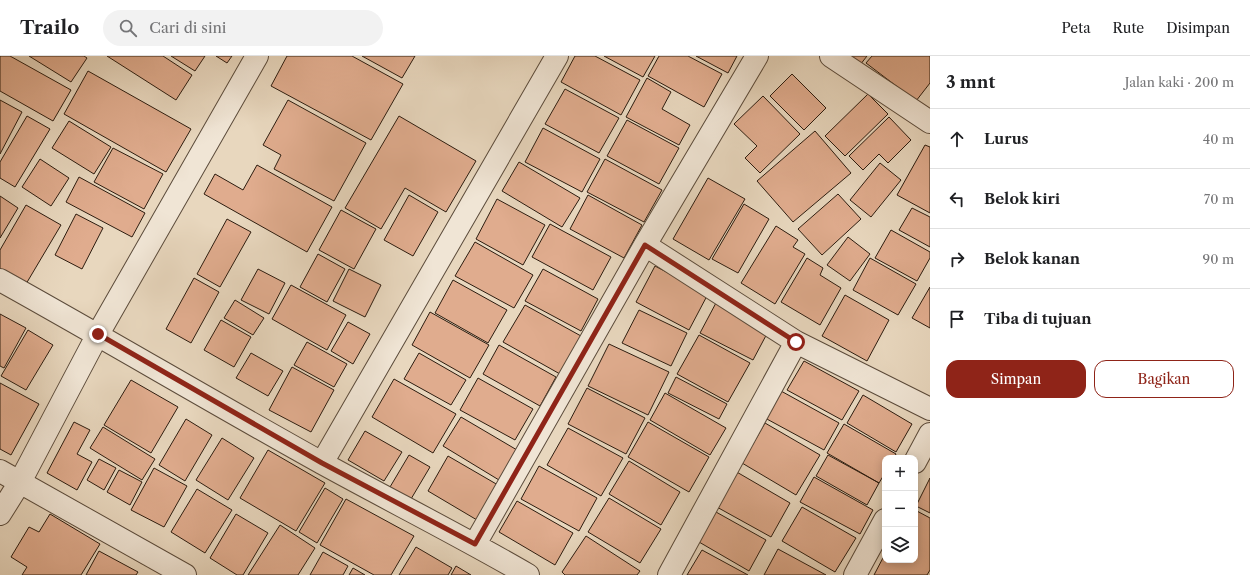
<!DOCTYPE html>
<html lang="id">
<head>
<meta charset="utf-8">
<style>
	body { margin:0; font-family:"Libre Caslon Text",serif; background:#f2f2f2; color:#202124 }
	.controls { position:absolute; right:12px; bottom:12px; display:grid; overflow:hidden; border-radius:8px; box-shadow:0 2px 10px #0003 }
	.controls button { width:36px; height:36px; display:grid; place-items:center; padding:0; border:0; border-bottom:1px solid #e0e0e0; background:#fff; color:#202124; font:20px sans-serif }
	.stop { position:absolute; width:12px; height:12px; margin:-9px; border:3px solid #8f2418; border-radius:50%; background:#fff }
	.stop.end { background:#8f2418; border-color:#fff; box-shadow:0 1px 4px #0008 }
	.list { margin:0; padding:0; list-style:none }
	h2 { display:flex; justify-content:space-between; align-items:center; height:52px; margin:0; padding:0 16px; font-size:17px }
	h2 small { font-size:13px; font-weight:400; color:#757577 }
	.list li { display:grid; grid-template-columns:26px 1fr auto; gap:12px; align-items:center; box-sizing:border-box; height:60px; padding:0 16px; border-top:1px solid #e0e0e0 }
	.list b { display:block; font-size:15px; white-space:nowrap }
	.list em { font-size:13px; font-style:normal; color:#757577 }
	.actions { display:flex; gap:8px; padding:12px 16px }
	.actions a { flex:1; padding:9px 0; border:1px solid #8f2418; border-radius:12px; text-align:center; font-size:14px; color:#8f2418 }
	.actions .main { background:#8f2418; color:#fff }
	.icon { flex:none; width:22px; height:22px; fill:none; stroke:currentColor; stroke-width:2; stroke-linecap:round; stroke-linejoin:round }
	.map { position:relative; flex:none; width:930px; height:519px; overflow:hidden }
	header { display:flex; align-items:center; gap:24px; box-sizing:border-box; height:56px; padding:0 20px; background:#fff; border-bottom:1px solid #e0e0e0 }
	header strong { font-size:19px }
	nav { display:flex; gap:22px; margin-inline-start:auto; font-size:14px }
	.search { width:280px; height:36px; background:#f2f2f2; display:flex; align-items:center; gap:10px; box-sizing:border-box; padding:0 14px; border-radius:22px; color:#757577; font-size:15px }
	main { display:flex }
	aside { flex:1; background:#fff }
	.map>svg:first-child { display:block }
</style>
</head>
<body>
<header>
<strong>Trailo</strong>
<div class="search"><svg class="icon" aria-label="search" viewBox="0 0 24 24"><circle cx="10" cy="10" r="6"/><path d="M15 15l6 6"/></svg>Cari di sini</div>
<nav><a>Peta</a><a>Rute</a><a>Disimpan</a></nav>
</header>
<main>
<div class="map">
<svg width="930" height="519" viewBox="0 0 930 519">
	<rect width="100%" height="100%" fill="#e8d7be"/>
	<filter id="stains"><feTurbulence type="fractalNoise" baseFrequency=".005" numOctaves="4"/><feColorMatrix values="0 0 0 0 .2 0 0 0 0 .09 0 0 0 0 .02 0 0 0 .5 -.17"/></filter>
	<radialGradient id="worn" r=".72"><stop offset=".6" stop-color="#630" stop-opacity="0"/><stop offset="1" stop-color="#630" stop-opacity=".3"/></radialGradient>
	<path fill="#e0ac8e" stroke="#2c1c0f" d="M0 0H10L71 34 53 65 0 35Z
		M29 0H84L87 2 71 26Z
		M107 0H163L192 19 176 44Z
		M171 0H205L195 15Z
		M216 0H232L227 7Z
		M287 0H352L403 28 371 84 271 30Z
		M362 0H415L402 22Z
		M575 0H595L640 24 621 59 561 26Z
		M604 0H655L643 21Z
		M659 0H688L722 18 704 51 648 20Z
		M696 0H737L728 17Z
		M847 0H867L860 9Z
		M872 0H930V27L916 45 866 7Z
		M88 15 191 73 166 116 64 58Z
		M792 18 826 52 804 74 770 40Z
		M647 22 671 36 662 53 690 69 679 89 626 61Z
		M565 33 619 62 599 97 545 68Z
		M868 38 888 58 845 100 825 80Z
		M763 40 800 78 760 117 745 102 757 90 734 68Z
		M0 44 22 56 0 98Z
		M288 44 366 87 334 145 274 113 281 99 263 89Z
		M27 60 50 73 15 131 0 122V106Z
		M399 60 476 105 446 156 405 132 381 173 345 152Z
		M889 61 911 84 888 107 879 98 863 114 849 100Z
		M627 64 679 92 659 128 607 100Z
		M69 65 111 91 94 118 52 92Z
		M543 72 600 103 582 136 525 106Z
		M815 75 851 117 793 166 757 125Z
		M925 89 930 91V157L897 139Z
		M113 92 163 118 144 153 94 126Z
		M40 103 69 122 51 150 22 131Z
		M605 103 662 134 644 166 587 136Z
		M519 106 580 142 562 171 502 135Z
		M880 107 901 124 871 161 850 144Z
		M257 109 332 151 307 196 204 138 215 118 243 134Z
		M79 121 145 157 132 181 66 146Z
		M708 122 745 143 709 204 673 183Z
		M838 138 861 163 822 199 798 173Z
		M409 139 438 156 413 200 384 184Z
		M588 139 642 169 624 202 570 173Z
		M0 140 18 152 0 182Z
		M497 143 545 169 523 209 476 183Z
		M744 148 769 163 738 217 712 203Z
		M26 149 61 169 26 228 0 214V194Z
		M912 152 930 161V191L899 174Z
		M341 154 376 173 354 213 319 194Z
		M76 158 103 172 82 213 55 199Z
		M227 163 251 176 220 231 197 218Z
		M550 168 611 201 593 234 532 201Z
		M776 170 798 184 793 191 805 198 775 248 741 227Z
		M891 174 930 196V202L917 225 875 202Z
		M848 181 870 198 850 225 827 209Z
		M475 186 533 219 514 252 455 220Z
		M318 198 345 213 327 246 300 231Z
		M807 202 823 212 820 219 841 232 820 269 781 246Z
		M870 202 916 228 898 259 853 234Z
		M655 210 708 238 689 274 636 246Z
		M258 213 285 227 269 258 241 244Z
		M349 213 381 229 365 261 333 245Z
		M543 213 598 243 581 275 525 245Z
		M194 222 219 236 191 287 166 273Z
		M453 224 507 254 488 287 435 257Z
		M291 229 346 259 327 294 272 263Z
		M930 231V272L912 262Z
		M845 239 889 264 867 305 822 280Z
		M235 244 264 262 253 279 224 262Z
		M717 245 770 272 753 304 700 277Z
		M525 249 581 280 560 318 503 286Z
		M639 254 687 277 671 310 622 287Z
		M430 256 489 289 470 322 412 289Z
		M0 258 26 272 4 312 0 310Z
		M221 264 251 281 234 311 204 294Z
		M348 266 370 278 353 308 331 295Z
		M28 274 53 289 26 334 1 320Z
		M699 279 750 307 728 346 677 318Z
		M307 286 347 308 334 331 294 309Z
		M609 288 669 316 648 359 588 330Z
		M499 289 556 321 540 350 483 318Z
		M251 297 283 315 268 340 236 322Z
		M419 297 466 324 451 349 404 323Z
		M804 305 859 335 842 364 787 334Z
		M292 311 334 334 311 376 269 354Z
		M676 321 727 348 719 363 668 337Z
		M478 322 533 353 515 384 460 354Z
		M394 323 456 358 433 397 372 361Z
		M131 324 178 351 151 397 104 369Z
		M0 327 39 348 11 399 0 393Z
		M587 332 645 362 626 398 568 368Z
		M781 335 839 367 824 394 765 362Z
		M665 337 726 372 710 399 650 364Z
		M863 339 912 368 896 396 847 367Z
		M461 361 517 394 499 424 443 390Z
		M186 363 212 379 185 425 159 409Z
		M74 366 90 374 77 398 92 406 77 434 47 417Z
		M648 366 709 401 689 436 628 401Z
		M765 367 820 399 796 439 742 407Z
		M844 368 896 398 894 402H885V417L879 427 827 397Z
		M103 371 155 403 142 424 90 392Z
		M568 372 623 402 601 440 547 409Z
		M365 375 402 396 384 425 348 404Z
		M222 382 254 402 228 444 196 424Z
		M268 394 325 427 296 475 240 442Z
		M409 399 430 411 411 443 390 431Z
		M828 399 879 427 867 449 816 420Z
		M448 400 498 429 477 464 428 435Z
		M99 403 116 412 104 434 87 424Z
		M629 405 680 436 661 469 609 438Z
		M539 410 597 442 579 475 521 443Z
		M154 412 187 430 164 471 131 454Z
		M119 414 142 426 130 449 107 436Z
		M735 415 790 447 771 481 715 450Z
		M814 421 873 454 860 478 800 446Z
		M930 422V457L916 450Z
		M325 432 343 443 317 487 299 476Z
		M197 433 232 454 205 497 171 476Z
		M609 442 661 473 640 507 588 476Z
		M346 443 414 480 391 519H374L320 489Z
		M517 445 573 477 555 509 499 476Z
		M802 451 856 482 835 516 782 485Z
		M915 454 930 462V514L927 519H874L885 498V504H915Z
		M716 456 766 484 749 515 699 486Z
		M50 458 100 488 81 519H22L27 511 11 501 29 471 39 476Z
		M236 458 268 477 243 519H237L210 502Z
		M280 469 315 492 298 519H248Z
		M586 480 640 515 637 519H565L562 516Z
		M416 491 452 512 448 519H399Z
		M778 493 826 519H764Z
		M702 494 748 519H687Z
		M99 495 138 516 136 519H86Z
		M323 496 348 510 343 519H310Z
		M456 510 471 519H451Z
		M353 512 365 519H349Z"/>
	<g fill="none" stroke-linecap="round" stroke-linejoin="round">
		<defs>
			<path id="minor" d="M831 0 930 66
				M645 189 796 286 930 353
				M0 224C108 284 214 347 322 407 391 445 461 480 528 519
				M915 406 930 378
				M322 407 557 0
				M0 415 185 519
				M0 458 20 426 98 278 257 0
				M475 488 645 189 757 0
				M669 519 796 286
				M855 519 885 464"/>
		</defs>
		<use href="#minor" stroke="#5b4b3b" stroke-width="24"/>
		<use href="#minor" stroke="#f0e5d5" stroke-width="22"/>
	</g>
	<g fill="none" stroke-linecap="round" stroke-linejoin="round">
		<path stroke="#8f2418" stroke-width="5" d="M98 278 322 407 475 488 645 189 796 286"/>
	</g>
	<rect width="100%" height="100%" filter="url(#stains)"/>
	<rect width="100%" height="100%" fill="url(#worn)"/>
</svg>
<div class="controls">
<button>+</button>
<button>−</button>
<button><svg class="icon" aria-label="layers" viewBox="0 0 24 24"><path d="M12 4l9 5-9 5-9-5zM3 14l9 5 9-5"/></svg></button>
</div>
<div class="stop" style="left:796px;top:286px"></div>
<div class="stop end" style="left:98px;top:278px"></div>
</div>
<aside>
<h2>3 mnt<small>Jalan kaki · 200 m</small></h2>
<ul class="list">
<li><svg class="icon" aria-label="ahead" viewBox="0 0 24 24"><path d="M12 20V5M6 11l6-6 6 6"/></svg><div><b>Lurus</b></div><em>40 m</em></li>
<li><svg class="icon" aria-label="left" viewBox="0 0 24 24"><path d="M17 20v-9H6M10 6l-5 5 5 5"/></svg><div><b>Belok kiri</b></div><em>70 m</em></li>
<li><svg class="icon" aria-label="right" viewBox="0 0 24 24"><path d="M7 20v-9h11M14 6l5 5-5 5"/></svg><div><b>Belok kanan</b></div><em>90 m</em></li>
<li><svg class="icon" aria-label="arrive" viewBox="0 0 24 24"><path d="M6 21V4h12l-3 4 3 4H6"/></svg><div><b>Tiba di tujuan</b></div></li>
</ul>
<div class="actions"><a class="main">Simpan</a><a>Bagikan</a></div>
</aside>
</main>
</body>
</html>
